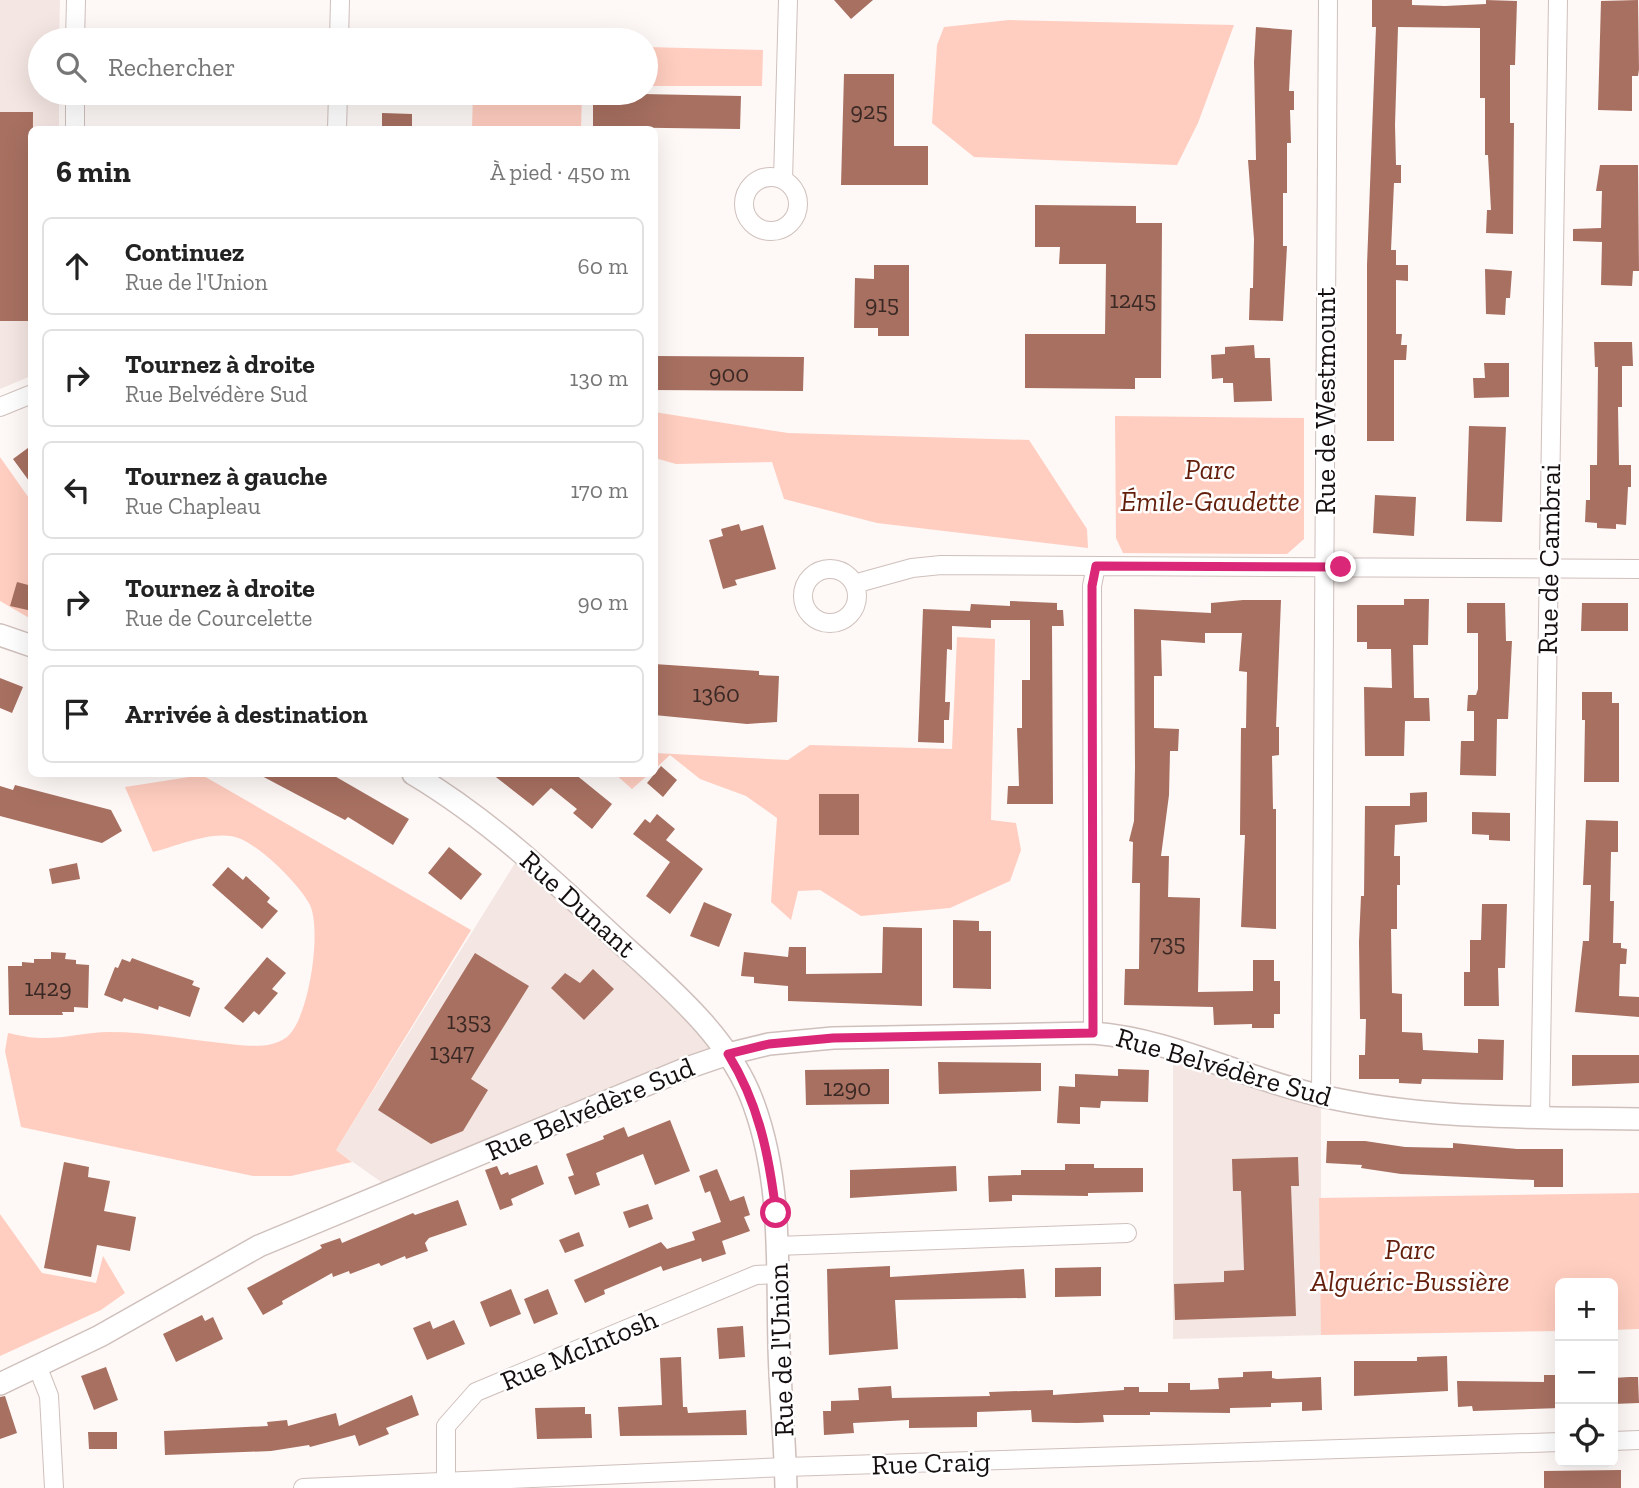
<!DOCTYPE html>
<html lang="fr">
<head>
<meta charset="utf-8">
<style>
	body { margin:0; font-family:"Zilla Slab",serif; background:#f2f2f2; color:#222 }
	.controls { position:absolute; right:21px; bottom:21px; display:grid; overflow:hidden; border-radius:10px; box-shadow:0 7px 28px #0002 }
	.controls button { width:63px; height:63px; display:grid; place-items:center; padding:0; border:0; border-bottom:2px solid #e0e0e0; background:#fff; color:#222; font:35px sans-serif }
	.stop { position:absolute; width:21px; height:21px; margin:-16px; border:5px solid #db2777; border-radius:50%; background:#fff }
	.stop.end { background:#db2777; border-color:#fff; box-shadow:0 2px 7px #0008 }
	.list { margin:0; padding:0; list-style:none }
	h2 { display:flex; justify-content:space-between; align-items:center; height:91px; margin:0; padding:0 28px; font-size:30px }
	h2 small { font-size:23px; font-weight:400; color:#767676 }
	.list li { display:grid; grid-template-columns:46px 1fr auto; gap:21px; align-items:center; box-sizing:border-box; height:98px; margin:0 14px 14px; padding:0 14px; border:2px solid #e0e0e0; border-radius:10px }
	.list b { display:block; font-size:26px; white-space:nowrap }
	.list p { margin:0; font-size:23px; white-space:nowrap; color:#767676 }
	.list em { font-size:23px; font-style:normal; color:#767676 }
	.icon { flex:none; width:38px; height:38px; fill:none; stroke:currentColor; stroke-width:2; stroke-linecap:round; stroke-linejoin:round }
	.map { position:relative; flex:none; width:1639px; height:1488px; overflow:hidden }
	.search { position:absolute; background:#fff; box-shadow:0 7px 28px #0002; left:28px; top:28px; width:630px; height:77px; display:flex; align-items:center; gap:18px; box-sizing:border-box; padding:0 24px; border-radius:38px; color:#767676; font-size:26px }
	.panel { position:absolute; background:#fff; box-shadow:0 7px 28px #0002; left:28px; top:126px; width:630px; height:651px; border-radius:10px }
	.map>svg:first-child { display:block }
</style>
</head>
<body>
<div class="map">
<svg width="1639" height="1488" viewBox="0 0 1639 1488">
	<rect width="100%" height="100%" fill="#fef8f6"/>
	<path fill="#f4e6e2" d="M0 0H60L59 40H40V93H59V129L32 130 31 376 0 389Z
		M522 852 728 1054 394 1191 336 1150Z
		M1173 1048 1321 1096V1335L1173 1339Z"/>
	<path fill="#ffcec0" d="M1009 20 1234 25 1198 123 1177 165 974 157 932 123 937 45 944 27Z
		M646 47 763 50 762 86H646Z
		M473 93H582L581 129H472Z
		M654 412 788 433 1029 440 1087 529 1088 548 877 523 784 499 772 462 676 464 655 458Z
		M1115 416 1304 418V539L1287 554 1123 553 1116 538Z
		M0 457 31 501V619L0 601Z
		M957 637 995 639 991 820 1016 823 1021 850 1010 881 950 908 861 916 820 890 798 891 791 920 771 902 777 818 746 796 700 779 670 755 655 769V753L788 760 810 745 952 749Z
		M615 774H649L632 789Z
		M202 775 471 930 336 1150 352 1162 291 1176H253L21 1127 5 1051 8 1033C18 1035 30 1038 40 1038 63 1039 86 1032 109 1032 150 1032 189 1040 230 1044 247 1046 272 1049 287 1037 309 1019 322 931 310 905 299 884 263 849 241 839 216 828 178 846 153 852L125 787Z
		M1639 1193V1329L1613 1330V1283H1560V1331L1321 1335 1319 1198Z
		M0 1214 42 1273 96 1283 103 1256 125 1293 101 1310 0 1356Z"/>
	<path fill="#a77061" d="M834 0H873L851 19Z
		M1372 0H1412V5L1445 6 1486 4V0L1517 1 1515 65H1510V123H1514L1513 234 1486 233 1487 210H1491L1488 155H1485V98H1480V28L1398 27 1395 125 1396 165H1401V183H1394L1391 250H1396V265H1408V281L1396 280V334H1402L1401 345H1407L1406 360H1394V441H1367V265L1376 27H1372Z
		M1638 0 1639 69 1638 76H1632V111L1598 110 1601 1Z
		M1256 27 1292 30 1289 91H1294V110H1290L1291 143H1287V193H1283V246H1287L1283 321 1249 320 1250 288H1253L1254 239 1248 160H1256L1254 62Z
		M844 74H894V146H928V185H841Z
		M593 93 741 96 740 129 593 127Z
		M0 112H33L32 321H0Z
		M382 113 412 114V130H382Z
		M1600 165H1638L1639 271H1633L1632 286 1601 285 1602 242 1573 241V229L1601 228 1602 191H1596Z
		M1035 205 1136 206V223H1162L1161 378H1135V389L1025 388V334H1105L1106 264H1059L1060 247H1035Z
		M874 265H909V336H878V328H854L855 278 874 279Z
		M1485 269 1512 271 1510 298H1506L1505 315 1486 314Z
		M1594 342H1632L1633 366H1622V407H1618L1619 465H1631V487H1628L1626 525 1616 524V529L1597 528V523L1585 522 1586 500H1590V465H1597L1598 367H1595Z
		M1254 345 1255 358H1270L1272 401 1234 402 1233 383H1223V378L1212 379 1211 355 1225 354V347Z
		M654 356 804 357 803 391 654 390Z
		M1484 363H1509V397L1474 398 1473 378H1485Z
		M1469 426 1506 427 1502 522 1466 521Z
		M32 445V485L13 459Z
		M1375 495 1416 497 1414 536 1373 533Z
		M739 524 741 531 763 525 776 569 735 580 737 585 723 589 709 540 723 536 721 529Z
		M17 582 32 586V611L10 606Z
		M1404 599H1429L1428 645H1413L1414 698H1429L1430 721H1405L1404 756H1365L1364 687 1392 688 1391 649H1367V642H1357V605H1404Z
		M1243 600H1281L1276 727H1279V755L1272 756 1273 809H1276V929L1241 927 1245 835H1240L1241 728H1246L1247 672 1239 671 1242 633H1205V643L1161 640 1162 676H1154V728L1179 729 1178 751H1170L1169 795 1161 856H1169L1168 897 1200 898 1198 992 1253 991V960H1274V981H1280V1014H1274V1028H1252V1024L1214 1025 1213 1007 1124 1005 1125 969H1139L1140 883H1132L1133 842 1129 841 1134 821 1135 767 1134 609 1211 613V603Z
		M1010 601 1057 603V610H1063L1064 626H1052L1053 804H1007L1008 786H1019L1017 728H1022V680H1030V620H991V628L952 626V650L947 649 945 702H950L949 720H944V743L918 742 923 609 970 611 971 604 1010 606Z
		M1467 603H1505L1506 641H1512L1508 719H1497L1496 776 1460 775 1461 741H1474V711H1467L1468 695H1476L1478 689V633H1467Z
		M1582 603H1628V631H1581Z
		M654 664 759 671V675L779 676 777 722 747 724 654 715Z
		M0 678 23 687 12 713 0 708Z
		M1582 692H1612V703H1619V782H1584L1585 720H1582Z
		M661 766 677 780 663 797 647 783Z
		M258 774H331L409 819 393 845 348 817 345 820Z
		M492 774H575L612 804 592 829 573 813 577 809 551 788 533 806Z
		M15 785 111 810 122 831 102 843 0 816V786L13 790Z
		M1427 792V822L1395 825 1394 856H1400V885H1397V929H1391L1392 993 1402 994V1032L1422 1033 1423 1050 1478 1053V1039L1504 1040 1503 1080 1422 1079 1421 1084 1399 1083V1079H1359V1055H1365L1366 1019H1360L1359 942 1361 896H1364L1365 806H1410V793Z
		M819 794H859V835H819Z
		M1472 812 1510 813V841L1489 840V835L1472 834Z
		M657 814 675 829 666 840 703 869 670 914 646 896 670 862 633 834 645 819 650 823Z
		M1586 820 1618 821V852H1611L1610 901H1614L1613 943H1621V948L1627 949 1626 964H1620L1619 996 1639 997V1017L1575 1012 1583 941H1589L1591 885H1583Z
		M449 847 482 874 461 900 428 873Z
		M77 863 80 879 52 884 49 869Z
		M228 867 243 880 246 876 270 898 267 902 278 911 262 929 212 885Z
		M704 902 732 914 719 947 690 936Z
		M1482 904H1507L1505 968H1498L1499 1006H1464V972H1470V940H1481Z
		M953 920 979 921V931H991V989L953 988Z
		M883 927 922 928V1006L788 1001V986L754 983V977L741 976 744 952 788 957 789 947H806V974L882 973Z
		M51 952 66 953 65 959 76 960V964L89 965 88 1008 74 1007V1012H62L63 1015H9L8 966H22V962L34 963V959H51Z
		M475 953 529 986 471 1079 488 1090 463 1131 431 1144 378 1110Z
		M267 957 286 973 272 989 278 993 259 1015 254 1011 243 1023 224 1008Z
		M132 958 194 981 192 985 200 988 190 1017 159 1006 158 1010 124 998 122 1002 104 995 115 967 118 968 122 959 130 962Z
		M593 969 614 989 584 1020 551 988 565 973 580 983Z
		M1572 1055H1639V1083L1572 1086Z
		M938 1062 1041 1063V1091L939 1094Z
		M889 1069V1104L806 1105 805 1070Z
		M1118 1069 1149 1070 1148 1102 1101 1101 1100 1108 1080 1107V1124L1057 1123 1059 1086 1075 1087V1074L1118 1076Z
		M670 1120 690 1171 655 1185 643 1154 596 1173 600 1185 575 1195 568 1177 574 1175 566 1154 604 1139 603 1136 624 1127 628 1137Z
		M1327 1141H1365L1405 1147 1453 1148V1143L1517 1149H1563V1187H1534V1180L1401 1174 1361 1168 1362 1165 1326 1163Z
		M1298 1157 1299 1186H1291L1296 1316 1175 1320 1174 1284 1224 1282V1271L1244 1270 1241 1191H1233L1232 1159Z
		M64 1162 89 1167 88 1177 110 1181 104 1211 136 1217 130 1251 97 1245 91 1277 44 1268Z
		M1065 1164H1094V1168H1143V1192L1088 1193V1196L1012 1195V1201L989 1202 988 1176 1021 1175V1170H1065Z
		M537 1165 544 1184 511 1199 513 1205 500 1210 485 1170 497 1166 501 1175 508 1172 509 1175Z
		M956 1166 957 1191 850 1198V1170Z
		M717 1169 730 1201 744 1196 750 1215 744 1217 750 1231 722 1241 726 1254 702 1262 701 1258 663 1271 661 1266 604 1290 605 1294 585 1303 574 1280 661 1242 667 1249 695 1240 692 1232 721 1222 710 1191 705 1193 699 1176Z
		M458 1200 467 1225 429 1238 425 1243 428 1251 406 1259 405 1256 381 1266 379 1263 350 1274 349 1271 333 1277 332 1273 282 1301 283 1304 263 1315 247 1288 322 1248 320 1245 340 1238 342 1243 413 1213 415 1215Z
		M648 1204 653 1219 629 1228 623 1212Z
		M579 1232 584 1246 565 1253 559 1240Z
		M890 1266V1277L1024 1269 1026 1298 895 1300 898 1349 829 1355 827 1269Z
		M1101 1267V1296L1055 1297V1268Z
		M511 1289 521 1314 490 1327 480 1302Z
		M548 1289 558 1314 534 1324 524 1299Z
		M202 1315 205 1321 213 1317 223 1339 176 1362 163 1334Z
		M454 1320 465 1344 427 1360 413 1328 430 1321 433 1329Z
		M743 1326 745 1357 719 1359 717 1328Z
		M1447 1356 1448 1391 1354 1396V1361H1417V1357Z
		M681 1357 683 1407H687L688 1413 746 1410 747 1435 620 1436 618 1407 662 1405 660 1358Z
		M106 1367 118 1400 94 1410 81 1376Z
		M1272 1371V1378L1277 1379 1321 1377 1322 1410 1302 1411V1402L1271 1403V1407L1230 1408V1413L1150 1412V1415H1103L1104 1422 1077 1423 1032 1422 1031 1410 977 1412V1427L909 1428V1420L853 1423 854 1433 824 1435 823 1411H831V1401L859 1400 858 1388 891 1386 892 1398 990 1396 989 1392 1053 1390V1395L1124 1390V1387H1139V1392H1168V1383H1190V1390L1219 1389 1218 1378 1243 1377V1372Z
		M1544 1375H1560V1408L1473 1411 1472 1406 1458 1407 1457 1381 1544 1382Z
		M1629 1377H1638L1639 1403 1613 1404V1378Z
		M412 1395 419 1415 386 1428 389 1434 359 1446 355 1435 310 1447 309 1445 271 1451 165 1455 164 1431 268 1426 267 1422 287 1420 288 1426 336 1413 339 1426Z
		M5 1396 17 1433 0 1439V1397Z
		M585 1407V1414H591L592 1438 537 1439 535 1408Z
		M88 1432H117V1449H89Z
		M1621 1470V1488H1544V1471Z"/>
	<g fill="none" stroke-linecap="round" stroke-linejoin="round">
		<defs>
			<path id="minor" d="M75 40 76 0
				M339 40 340 0
				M75 130V93
				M337 130 338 93
				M744 204a27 27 0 1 1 54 0a27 27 0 1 1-54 0Z
				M783 180 788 0
				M0 407 32 394
				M803 596a27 27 0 1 1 54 0a27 27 0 1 1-54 0Z
				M854 584 912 568 941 565 1639 569
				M1093 1033 1092 586 1096 566
				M1321 1096 1328 0
				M1540 1117 1558 0
				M777 1246 1127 1233
				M38 1368 49 1396 54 1488
				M1613 1441 1639 1440
				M446 1483V1426L476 1392 756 1275 777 1274
				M303 1488 786 1467 1560 1442"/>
			<path id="tertiary" d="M0 635 32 646
				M413 774C487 818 550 877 613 936 666 985 730 1036 754 1105 782 1182 777 1265 779 1346 780 1393 785 1440 786 1488
				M0 1384 100 1336 259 1246 687 1068 728 1054 769 1044 833 1038 1093 1033C1173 1039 1244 1079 1322 1096 1426 1120 1533 1117 1639 1119"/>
		</defs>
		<use href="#minor" stroke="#cfc0bc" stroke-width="20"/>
		<use href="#tertiary" stroke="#cfc0bc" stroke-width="24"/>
		<use href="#minor" stroke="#fff" stroke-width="18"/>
		<use href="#tertiary" stroke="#fff" stroke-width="21"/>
	</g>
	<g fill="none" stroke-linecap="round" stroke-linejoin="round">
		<path stroke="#db2777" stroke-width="9" d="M776 1213C769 1155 759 1104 728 1054L769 1044 833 1038 1093 1033 1092 586 1096 566 1341 567"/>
	</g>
	<g text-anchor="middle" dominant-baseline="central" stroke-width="5" stroke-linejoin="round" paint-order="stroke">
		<g font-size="24" fill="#3a2824">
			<text x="869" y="110">925</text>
			<text x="1133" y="299">1245</text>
			<text x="882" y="303">915</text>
			<text x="729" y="373">900</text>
			<text x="716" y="693">1360</text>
			<text x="1168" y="942">735</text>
			<text x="48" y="987">1429</text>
			<text x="469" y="1020">1353</text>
			<text x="452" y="1051">1347</text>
			<text x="847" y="1087">1290</text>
		</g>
		<g font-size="28" fill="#15100f" stroke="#fff">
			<text transform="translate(1325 401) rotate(-90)">Rue de Westmount</text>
			<text transform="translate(1549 559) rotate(-89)">Rue de Cambrai</text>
			<text transform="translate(578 904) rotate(42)">Rue Dunant</text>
			<text transform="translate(1224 1067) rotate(16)">Rue Belvédère Sud</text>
			<text transform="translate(590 1109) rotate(-23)">Rue Belvédère Sud</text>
			<text transform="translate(579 1350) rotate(-23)">Rue McIntosh</text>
			<text transform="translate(781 1350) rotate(-92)">Rue de l'Union</text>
			<text transform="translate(931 1463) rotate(-2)">Rue Craig</text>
		</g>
		<g font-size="28" font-style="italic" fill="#641f0c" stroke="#fff">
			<text x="1210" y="469">Parc<tspan x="1210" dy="32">Émile-Gaudette</tspan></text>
			<text x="1410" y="1249">Parc<tspan x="1410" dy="32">Alguéric-Bussière</tspan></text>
		</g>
	</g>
</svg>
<div class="controls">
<button>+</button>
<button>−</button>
<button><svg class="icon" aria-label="locate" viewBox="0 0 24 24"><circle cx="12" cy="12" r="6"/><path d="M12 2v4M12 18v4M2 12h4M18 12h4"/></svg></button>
</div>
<div class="stop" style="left:776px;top:1213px"></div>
<div class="stop end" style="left:1341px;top:567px"></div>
<div class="search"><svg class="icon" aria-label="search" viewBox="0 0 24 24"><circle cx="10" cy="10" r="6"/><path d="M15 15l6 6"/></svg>Rechercher</div>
<section class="panel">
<h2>6 min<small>À pied · 450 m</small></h2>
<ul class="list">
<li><svg class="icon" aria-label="ahead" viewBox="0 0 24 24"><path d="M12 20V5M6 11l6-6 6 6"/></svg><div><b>Continuez</b><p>Rue de l'Union</p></div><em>60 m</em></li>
<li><svg class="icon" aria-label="right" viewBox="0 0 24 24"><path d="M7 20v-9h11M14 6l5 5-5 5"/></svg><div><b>Tournez à droite</b><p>Rue Belvédère Sud</p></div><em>130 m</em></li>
<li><svg class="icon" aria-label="left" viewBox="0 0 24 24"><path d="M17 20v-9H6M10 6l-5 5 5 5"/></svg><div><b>Tournez à gauche</b><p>Rue Chapleau</p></div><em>170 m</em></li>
<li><svg class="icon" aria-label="right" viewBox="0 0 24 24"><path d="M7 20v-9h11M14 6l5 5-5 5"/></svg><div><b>Tournez à droite</b><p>Rue de Courcelette</p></div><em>90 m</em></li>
<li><svg class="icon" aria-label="arrive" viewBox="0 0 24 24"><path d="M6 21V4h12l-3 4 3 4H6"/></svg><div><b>Arrivée à destination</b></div></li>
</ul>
</section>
</div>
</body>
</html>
